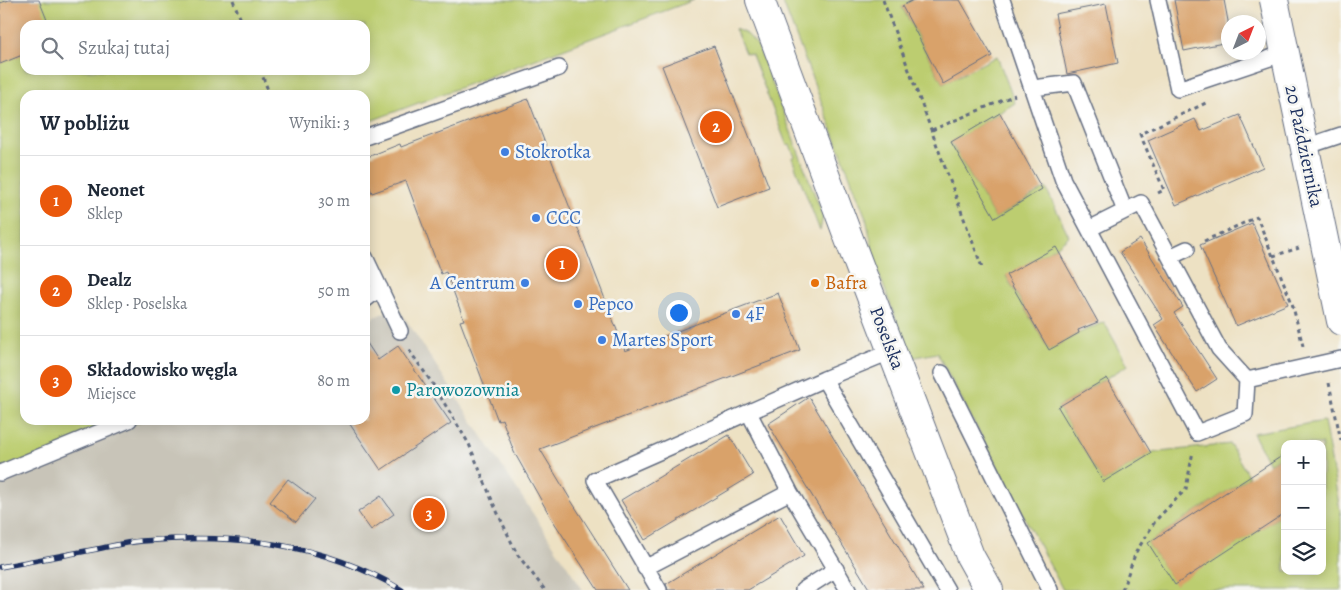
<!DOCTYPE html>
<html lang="pl">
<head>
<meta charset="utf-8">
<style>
	body { margin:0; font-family:Alegreya,serif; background:#f2f2f3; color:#1f2937 }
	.controls { position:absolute; right:15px; bottom:15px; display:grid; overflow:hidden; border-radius:10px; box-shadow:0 2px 12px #0003 }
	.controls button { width:45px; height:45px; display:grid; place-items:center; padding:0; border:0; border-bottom:1px solid #e0e1e3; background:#fff; color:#1f2937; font:25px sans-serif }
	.compass { position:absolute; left:1221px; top:15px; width:45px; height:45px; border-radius:50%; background:#fff; box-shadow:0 2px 12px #0003; rotate:42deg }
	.you { position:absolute; left:678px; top:312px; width:18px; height:18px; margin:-12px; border:4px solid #fff; border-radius:50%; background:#1a73e8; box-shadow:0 0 0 8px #1a73e833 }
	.badge { display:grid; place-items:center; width:32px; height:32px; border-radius:50%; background:#ea580c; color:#fff; font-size:16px; font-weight:700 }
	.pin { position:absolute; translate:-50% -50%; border:2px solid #fff; box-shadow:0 1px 5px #0006 }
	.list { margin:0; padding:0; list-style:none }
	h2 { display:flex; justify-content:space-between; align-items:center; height:65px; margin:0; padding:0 20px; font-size:21px }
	h2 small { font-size:16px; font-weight:400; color:#747a83 }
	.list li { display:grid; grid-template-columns:32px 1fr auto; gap:15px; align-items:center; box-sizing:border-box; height:90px; padding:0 20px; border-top:1px solid #e0e1e3 }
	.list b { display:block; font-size:19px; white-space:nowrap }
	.list p { margin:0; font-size:16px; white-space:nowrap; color:#747a83 }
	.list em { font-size:16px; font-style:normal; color:#747a83 }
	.icon { flex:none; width:28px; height:28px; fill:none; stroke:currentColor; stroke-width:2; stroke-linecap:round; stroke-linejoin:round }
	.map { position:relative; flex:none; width:1341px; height:590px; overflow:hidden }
	.search { position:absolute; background:#fff; box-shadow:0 2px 12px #0003; left:20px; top:20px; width:350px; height:55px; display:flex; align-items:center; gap:12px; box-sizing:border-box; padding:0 18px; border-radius:15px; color:#747a83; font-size:19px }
	.panel { position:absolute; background:#fff; box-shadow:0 2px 12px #0003; left:20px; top:90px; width:350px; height:335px; border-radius:15px }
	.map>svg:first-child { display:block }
</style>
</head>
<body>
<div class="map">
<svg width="1341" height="590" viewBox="0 0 1341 590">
	<rect width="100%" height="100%" fill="#f6f6f2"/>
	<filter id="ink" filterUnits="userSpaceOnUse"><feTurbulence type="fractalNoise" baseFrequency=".02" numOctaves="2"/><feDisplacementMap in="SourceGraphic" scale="10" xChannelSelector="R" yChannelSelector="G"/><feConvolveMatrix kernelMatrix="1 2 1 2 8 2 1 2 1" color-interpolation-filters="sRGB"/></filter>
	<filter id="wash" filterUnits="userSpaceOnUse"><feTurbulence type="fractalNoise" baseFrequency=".0096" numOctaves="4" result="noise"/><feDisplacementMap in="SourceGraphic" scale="20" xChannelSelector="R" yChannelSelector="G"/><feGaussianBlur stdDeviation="1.12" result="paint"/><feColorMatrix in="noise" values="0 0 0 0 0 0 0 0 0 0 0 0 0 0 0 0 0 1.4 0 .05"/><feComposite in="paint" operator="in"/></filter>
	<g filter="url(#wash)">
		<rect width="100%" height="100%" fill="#ede1c3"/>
		<path fill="#c8c4b8" d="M397 306 583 590H0V479L143 420H365V322Z"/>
		<path fill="#bccd70" stroke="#6c7e67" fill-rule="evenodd" d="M0 0H694L365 123V95H25V420H143L0 479ZM25 25H365V70H25Z
			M782 0H913L902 7 943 84 997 56 1015 103 951 143 995 218 1046 188 1069 236 1056 247 1006 276 1049 350 1079 333 1104 322 1128 365 1058 407 1103 482 1151 453 1230 444 1249 477 1148 543 1175 584 1285 513V571H1322V444H1285V454L1269 464 1253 433 1324 421 1341 516V590H1063L937 353 911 358 877 269 866 218Z
			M735 29 747 34 758 46 823 216 820 231 792 158 795 157 790 145 787 146 752 55 745 53Z"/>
		<g id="blocks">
			<path fill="#d9a26a" d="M9 0H39L49 25H25V54L0 64V3Z
				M913 0H960L992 56 943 84 902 6Z
				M1174 0H1224L1228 21V42L1184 51Z
				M1106 4 1118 63 1067 74 1055 14Z
				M714 46 769 187 717 207 662 66Z
				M528 99 625 351 778 293 800 350 540 449 572 502 628 590H598L550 516 514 452 502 419 498 421 460 321 464 320 446 272 441 274 406 181 372 193 365 175V158L400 144 401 147Z
				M1000 113 1042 189 995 218 951 142Z
				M1240 115 1263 167 1176 205 1148 140 1195 119 1201 131Z
				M1252 223 1288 304 1236 326 1200 245Z
				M1140 239 1183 307 1174 313 1217 379 1197 392 1154 325 1163 319 1120 252Z
				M1056 247 1098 322 1078 330 1079 333 1049 350 1006 275Z
				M365 340 378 360 398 346 451 423 381 470 347 420H365Z
				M1107 378 1151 453 1103 482 1058 407Z
				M809 397 924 590H870L768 424Z
				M729 435 753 475 645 540 621 500Z
				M1285 454V513L1175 585 1148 543Z
				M288 479 315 499 296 522 270 502Z
				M381 496 394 514 371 530 358 512Z
				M780 515 804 556 748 590H668L666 584Z"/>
		</g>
	</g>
	<g filter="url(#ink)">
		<use href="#blocks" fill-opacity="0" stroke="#646d81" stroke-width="1"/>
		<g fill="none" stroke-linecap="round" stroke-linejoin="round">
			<defs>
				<path id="lane" d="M1002 0 1063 180 1197 433 1245 414 1247 380 1341 359
					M1158 0 1178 89 1285 53
					M1033 88 1074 83 1125 211
					M365 137 559 68
					M1305 147 1341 135
					M1089 229 1141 203 1219 349 1247 380
					M365 257 400 331
					M1170 257 1187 249
					M365 300 380 288
					M942 373 1050 590
					M824 379 947 590
					M749 413 790 492 848 590
					M0 473 129 420
					M645 568 790 492
					M659 590 595 480 824 379 892 351
					M803 590 836 569"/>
				<path id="street" d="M1274 0 1341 321"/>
				<path id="secondary" d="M760 0 849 239 970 556 989 590"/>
			</defs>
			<use href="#lane" stroke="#646d81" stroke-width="18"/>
			<use href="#street" stroke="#646d81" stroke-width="30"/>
			<use href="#secondary" stroke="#646d81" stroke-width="30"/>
			<path stroke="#646d81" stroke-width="3" stroke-dasharray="4 4" stroke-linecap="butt" d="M233 0 243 25
				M883 0 983 270
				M260 70 270 95
				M932 130 1015 95
				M1158 193 1164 190 1140 134 1208 102
				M1204 241 1257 217 1292 303 1303 346
				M1273 256 1299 248
				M409 350 432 383 469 444 494 505 517 554 545 590
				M1329 383 1341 441
				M1122 590 1136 552 1156 520 1186 489 1193 451"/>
			<use href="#lane" stroke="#fff" stroke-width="15"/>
			<use href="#street" stroke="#fff" stroke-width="28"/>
			<use href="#secondary" stroke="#fff" stroke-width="28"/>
			<defs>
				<path id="rail" d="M0 567C32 561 65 555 97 549 112 546 127 542 142 541 233 533 322 542 402 590"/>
			</defs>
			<use href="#rail" stroke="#1b2f5e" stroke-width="5.5"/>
			<use href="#rail" stroke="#f6f6f2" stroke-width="4" stroke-dasharray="11" stroke-linecap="butt"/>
		</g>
	</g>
	<g fill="#3f7fe0" stroke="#f6f6f2" stroke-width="2">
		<circle cx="505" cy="152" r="5"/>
		<circle cx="536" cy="218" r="5"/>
		<circle cx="525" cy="283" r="5"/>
		<circle cx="578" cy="304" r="5"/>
		<circle cx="736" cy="314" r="5"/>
		<circle cx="602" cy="340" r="5"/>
	</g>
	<circle fill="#e8710a" stroke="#f6f6f2" stroke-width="2" cx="815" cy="283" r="5"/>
	<circle fill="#0f9aa8" stroke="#f6f6f2" stroke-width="2" cx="396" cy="390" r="5"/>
	<g text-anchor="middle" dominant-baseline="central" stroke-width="5" stroke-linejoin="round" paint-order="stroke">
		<g font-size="19" fill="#1b2f5e" stroke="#f6f6f2">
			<text transform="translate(1304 146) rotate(78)">20 Października</text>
			<text transform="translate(887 338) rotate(69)">Poselska</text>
		</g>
		<g font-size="19" fill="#366cbe" stroke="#f6f6f2" text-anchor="start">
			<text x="515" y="152">Stokrotka</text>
			<text x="546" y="218">CCC</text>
			<text x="515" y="283" text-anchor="end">A Centrum</text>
			<text x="588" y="304">Pepco</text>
			<text x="746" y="314">4F</text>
			<text x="612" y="340">Martes Sport</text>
		</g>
		<g font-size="19" fill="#c56008" stroke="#f6f6f2" text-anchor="start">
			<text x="825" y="283">Bafra</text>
		</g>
		<g font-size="19" fill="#0d838f" stroke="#f6f6f2" text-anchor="start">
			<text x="406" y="390">Parowozownia</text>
		</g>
	</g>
</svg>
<div class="controls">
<button>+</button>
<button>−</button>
<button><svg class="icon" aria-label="layers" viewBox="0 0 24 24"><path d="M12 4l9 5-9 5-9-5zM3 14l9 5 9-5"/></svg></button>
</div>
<svg class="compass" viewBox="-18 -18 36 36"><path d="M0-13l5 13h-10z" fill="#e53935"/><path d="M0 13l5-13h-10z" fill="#747a83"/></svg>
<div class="you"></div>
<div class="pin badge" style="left:562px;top:264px">1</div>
<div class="pin badge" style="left:716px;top:127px">2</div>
<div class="pin badge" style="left:429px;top:514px">3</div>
<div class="search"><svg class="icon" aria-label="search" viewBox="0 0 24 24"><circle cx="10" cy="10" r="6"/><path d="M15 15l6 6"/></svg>Szukaj tutaj</div>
<section class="panel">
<h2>W pobliżu<small>Wyniki: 3</small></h2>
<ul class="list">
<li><span class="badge">1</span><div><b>Neonet</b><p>Sklep</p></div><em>30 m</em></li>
<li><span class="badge">2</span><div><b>Dealz</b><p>Sklep · Poselska</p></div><em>50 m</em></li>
<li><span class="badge">3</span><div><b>Składowisko węgla</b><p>Miejsce</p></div><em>80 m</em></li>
</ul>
</section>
</div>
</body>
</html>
